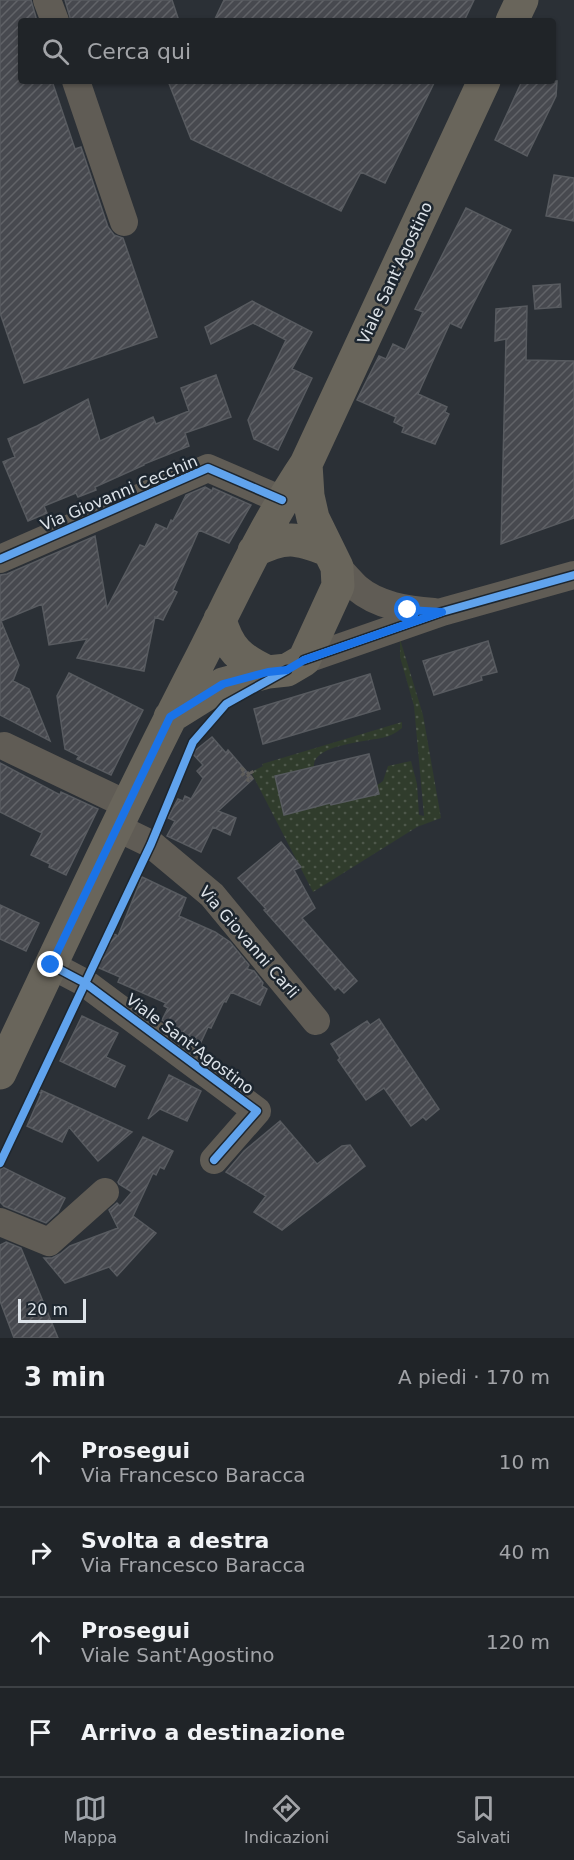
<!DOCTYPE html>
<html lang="it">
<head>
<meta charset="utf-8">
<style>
	body { margin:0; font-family:"DejaVu Sans",sans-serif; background:#282c30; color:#f1f3f6 }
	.scale { position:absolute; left:18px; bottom:15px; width:68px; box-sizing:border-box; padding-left:6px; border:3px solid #dde3e9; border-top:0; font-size:16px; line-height:21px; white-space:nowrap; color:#dde3e9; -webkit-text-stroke:4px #1d262f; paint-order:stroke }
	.stop { position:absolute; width:18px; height:18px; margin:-14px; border:4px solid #1a73e8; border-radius:50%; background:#fff }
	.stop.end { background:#1a73e8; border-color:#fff; box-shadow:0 2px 6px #0008 }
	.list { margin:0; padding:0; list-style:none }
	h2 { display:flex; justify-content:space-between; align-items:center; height:78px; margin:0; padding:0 24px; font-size:26px }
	h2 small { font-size:20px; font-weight:400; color:#a2a4a8 }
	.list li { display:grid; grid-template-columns:39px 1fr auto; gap:18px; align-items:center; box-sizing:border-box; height:90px; padding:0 24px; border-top:2px solid #3d4145 }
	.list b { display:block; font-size:22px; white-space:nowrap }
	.list p { margin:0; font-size:20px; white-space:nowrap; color:#a2a4a8 }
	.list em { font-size:20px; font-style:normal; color:#a2a4a8 }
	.icon { flex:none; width:33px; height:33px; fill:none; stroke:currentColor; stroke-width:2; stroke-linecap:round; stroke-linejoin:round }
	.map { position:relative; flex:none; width:574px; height:1338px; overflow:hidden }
	.search { position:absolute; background:#202428; box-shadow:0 2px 4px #0004; left:18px; right:18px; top:18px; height:66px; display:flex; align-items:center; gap:15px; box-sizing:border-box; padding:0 21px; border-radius:6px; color:#a2a4a8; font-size:22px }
	.sheet { height:438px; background:#202428 }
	nav { display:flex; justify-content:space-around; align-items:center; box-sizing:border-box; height:84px; border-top:2px solid #3d4145; background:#202428; font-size:16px; color:#a2a4a8 }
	nav a { display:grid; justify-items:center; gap:3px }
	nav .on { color:#9fa4aa }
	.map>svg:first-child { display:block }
</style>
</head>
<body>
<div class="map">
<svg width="574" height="1338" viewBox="0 0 574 1338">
	<defs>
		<pattern id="garden-dots" width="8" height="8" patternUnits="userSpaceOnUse" patternTransform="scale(1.5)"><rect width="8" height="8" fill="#303c2c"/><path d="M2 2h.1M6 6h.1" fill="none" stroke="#4e584b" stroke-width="1.8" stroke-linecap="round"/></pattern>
		<pattern id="building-hatch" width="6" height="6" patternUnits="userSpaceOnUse" patternTransform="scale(1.5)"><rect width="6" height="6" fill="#47494f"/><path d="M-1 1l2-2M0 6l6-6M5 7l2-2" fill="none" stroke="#616368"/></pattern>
	</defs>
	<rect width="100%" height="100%" fill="#2b3036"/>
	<path fill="url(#garden-dots)" d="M400 639 423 715 441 818 417 827 313 892 251 772 263 766 262 764 402 722V728C398 731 394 734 389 736 372 742 311 743 314 768L275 776 284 815 330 803 331 805 376 786 383 781 388 766 411 761 417 784 419 815 424 816 414 706 400 657Z"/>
	<path fill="url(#building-hatch)" stroke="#585b60" stroke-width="1.5" d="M0 0H31L37 21H21V81H52L75 149 81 147 108 227 114 235 123 238 157 337 24 383 0 313Z
		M65 0H172L179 21H71Z
		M224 0H474L464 21H214Z
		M168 81H435L385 183 361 172 341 211 191 139Z
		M522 81H557L556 96 527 156 495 140Z
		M554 175 574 178V221L546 216Z
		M466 208 511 230 461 328 450 323 418 394 447 407 445 412 449 414 435 444 402 432 404 427 394 422 396 417 357 400 379 356 386 359 393 344 405 350 423 312 415 309Z
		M560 284 561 307 535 309 533 286Z
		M252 301 312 332 292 369 312 378 278 450 254 439 248 420 286 340 253 323 211 344 205 327Z
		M527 306 526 360 574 361V518L501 544 506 339 495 341 496 309Z
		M216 375 231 417 185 433 189 446 144 464V465L95 487 96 490 78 497 76 493 44 506 47 513 28 521 3 462 15 457 8 439 37 426 88 399 100 441 153 417 156 424 189 411 181 388Z
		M205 487 212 491 213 488 251 505 229 543 199 530 173 590 177 592 163 620 155 617 144 671 77 658 87 639 49 645 42 604 1 621 19 665 13 681 29 689 50 741 0 715V575L7 574 95 536 107 608 140 545 145 547 156 524 167 529 171 520 173 521 186 495Z
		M488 641 497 672 481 676 482 680 434 695 423 661Z
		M69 673 143 710 111 775 77 759 79 756 65 749 57 696Z
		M370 674 380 709 263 744 254 709Z
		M212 737 226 753 228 750 253 779 218 811 236 818 230 835 213 827 201 852 167 836 175 821 168 818 178 799 183 801 185 796 191 799 203 778 197 771 203 765 192 753Z
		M369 754 379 794 331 805 330 803 284 815 275 776Z
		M0 763 60 795 61 792 98 809 66 875 49 867 50 864 31 855 42 833 0 812Z
		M281 842 301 867 294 870 315 908 302 918 357 981 344 993 338 987 335 990 264 910 266 909 238 878Z
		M142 877 186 898 179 916 215 932 230 942 249 965 247 969 254 971 263 983 262 986 267 989 260 1005 231 992 226 1002 224 1001 211 1028 208 1027 201 1042 175 1029 162 1020 168 1008 164 1006 166 1003 118 982 120 977 97 967 112 933 118 936Z
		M0 905 39 923 26 951 0 939Z
		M82 1016 118 1033 106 1057 125 1066 115 1087 60 1061Z
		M379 1019 439 1109 426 1120 423 1117 411 1126 384 1088 366 1100 338 1060 340 1058 331 1044 367 1021 370 1025Z
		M169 1075 201 1091 187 1121 160 1109 148 1119Z
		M36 1088 132 1132 98 1161 69 1127 62 1142 27 1126 41 1094Z
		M280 1121 317 1164 342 1146 350 1145 365 1166 282 1230 254 1212 266 1196 226 1172 244 1151Z
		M143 1137 173 1151 164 1169 160 1167 156 1175 153 1173 133 1216 156 1233 117 1276 109 1267 65 1283 44 1258H52L60 1254 70 1246 118 1228 109 1210 117 1203 120 1206 132 1192 119 1184 118 1182Z
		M0 1166 65 1198 58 1212 46 1223 4 1206 0 1202Z
		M6 1242 21 1248 58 1338H14L0 1301V1245Z"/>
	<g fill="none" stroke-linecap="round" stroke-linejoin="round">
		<path stroke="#5f5e5b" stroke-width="4" stroke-dasharray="3 4.5" stroke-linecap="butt" d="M242 769 251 778 248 780 240 771Z
			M251 771 254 776 251 778 247 775Z"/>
		<path stroke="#605c55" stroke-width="28" d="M47 0 55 21
			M76 81 124 222
			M0 559 208 468 282 500
			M337 567C344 574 350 581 357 588 378 606 408 610 434 612
			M304 660 442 612 574 575
			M4 746 128 805
			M118 828 151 844 212 895 316 1021
			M51 965 85 983 257 1111 214 1160
			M0 1222 49 1242 105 1192"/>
		<path stroke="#69655b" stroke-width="33" d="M512 21 522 0
			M254 551C286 535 296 538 328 550
			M220 619C228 649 240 659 268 672
			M170 717 223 684 268 672 287 670 304 660 338 586 337 567 313 518 308 496 306 464
			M0 1073C66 933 131 793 202 656 235 591 265 525 306 464L484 81"/>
		<defs>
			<path id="cycleway" d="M0 559 208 468 282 500
				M304 660 442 612 574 575
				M51 965 85 983 257 1111 214 1160
				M0 1163 151 844 193 742 226 704 287 670"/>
		</defs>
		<use href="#cycleway" stroke="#1d262f" stroke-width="11"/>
		<use href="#cycleway" stroke="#60a3ed" stroke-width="8"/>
	</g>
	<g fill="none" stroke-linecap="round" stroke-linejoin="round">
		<path stroke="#1a73e8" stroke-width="8" d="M51 965 170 717 223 684 268 672 287 670 304 660 442 612 408 610"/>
	</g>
	<g text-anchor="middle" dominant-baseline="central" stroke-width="5" stroke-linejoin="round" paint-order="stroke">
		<g font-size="16" fill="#dde3e9" stroke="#1d262f">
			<text transform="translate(395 273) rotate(-65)">Viale Sant'Agostino</text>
			<text transform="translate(119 493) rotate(-23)">Via Giovanni Cecchin</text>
			<text transform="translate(249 942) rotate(49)">Via Giovanni Carli</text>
			<text transform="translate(190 1044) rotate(37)">Viale Sant'Agostino</text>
		</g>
	</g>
</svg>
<div class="scale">20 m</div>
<div class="stop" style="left:408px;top:610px"></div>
<div class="stop end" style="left:51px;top:965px"></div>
<div class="search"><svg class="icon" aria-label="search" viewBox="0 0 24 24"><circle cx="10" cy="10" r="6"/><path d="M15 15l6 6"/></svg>Cerca qui</div>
</div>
<section class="sheet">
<h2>3 min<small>A piedi · 170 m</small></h2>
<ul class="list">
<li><svg class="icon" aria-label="ahead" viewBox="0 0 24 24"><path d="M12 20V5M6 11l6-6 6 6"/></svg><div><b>Prosegui</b><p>Via Francesco Baracca</p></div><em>10 m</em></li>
<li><svg class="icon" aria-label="right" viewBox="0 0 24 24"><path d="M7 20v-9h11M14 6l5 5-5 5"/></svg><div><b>Svolta a destra</b><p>Via Francesco Baracca</p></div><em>40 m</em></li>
<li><svg class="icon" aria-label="ahead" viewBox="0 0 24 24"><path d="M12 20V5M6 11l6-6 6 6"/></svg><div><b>Prosegui</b><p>Viale Sant'Agostino</p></div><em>120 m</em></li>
<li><svg class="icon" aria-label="arrive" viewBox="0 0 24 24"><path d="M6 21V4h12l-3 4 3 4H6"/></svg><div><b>Arrivo a destinazione</b></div></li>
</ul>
</section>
<nav>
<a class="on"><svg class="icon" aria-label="map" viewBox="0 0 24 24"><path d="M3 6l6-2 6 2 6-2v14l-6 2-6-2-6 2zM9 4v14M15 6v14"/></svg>Mappa</a>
<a><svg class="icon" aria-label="directions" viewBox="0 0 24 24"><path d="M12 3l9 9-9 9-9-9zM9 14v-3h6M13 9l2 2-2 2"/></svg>Indicazioni</a>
<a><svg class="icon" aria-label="saved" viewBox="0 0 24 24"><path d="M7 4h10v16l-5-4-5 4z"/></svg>Salvati</a>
</nav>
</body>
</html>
